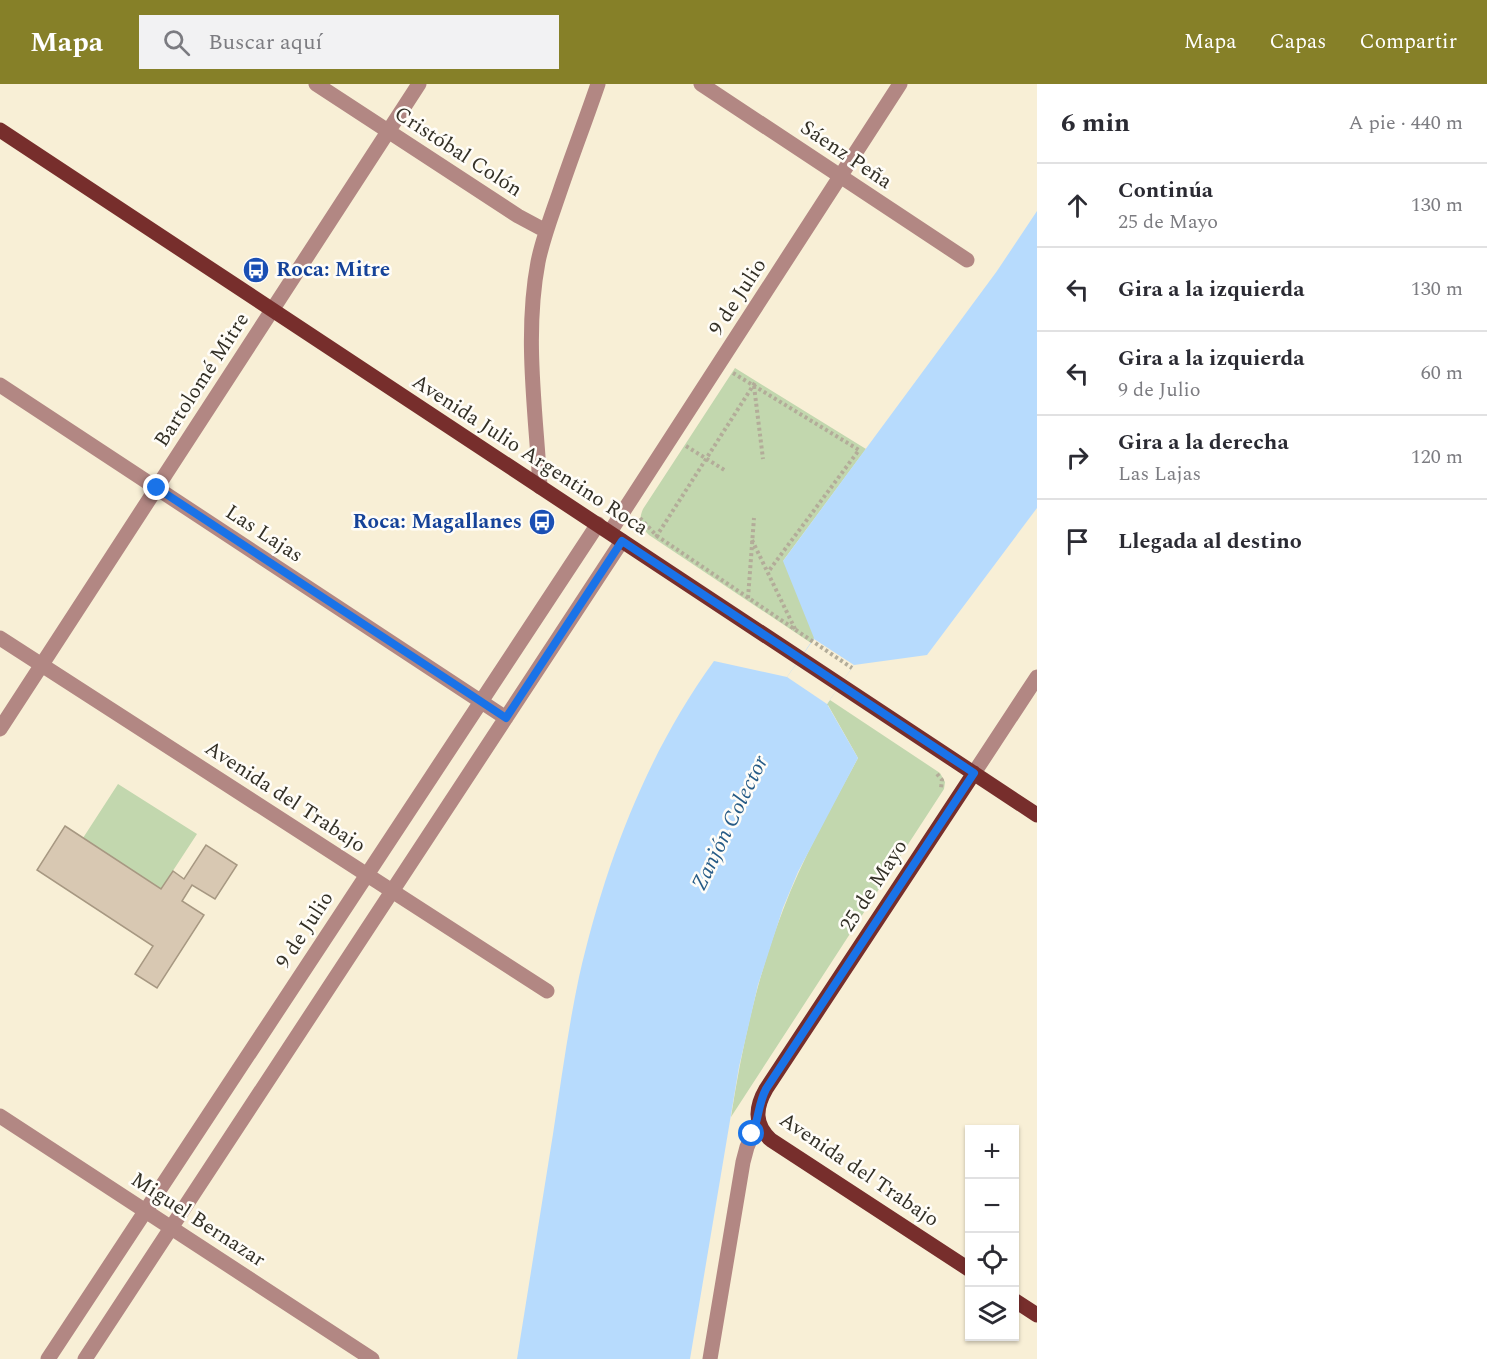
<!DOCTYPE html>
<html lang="es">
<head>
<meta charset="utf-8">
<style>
	body { margin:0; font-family:Spectral,serif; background:#f2f2f3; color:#2b2b33 }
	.controls { position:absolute; right:18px; bottom:18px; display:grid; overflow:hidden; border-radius:0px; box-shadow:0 2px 4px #0004 }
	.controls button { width:54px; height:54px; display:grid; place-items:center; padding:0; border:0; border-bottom:2px solid #e1e1e2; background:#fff; color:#2b2b33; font:30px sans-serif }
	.stop { position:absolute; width:18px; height:18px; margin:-14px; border:4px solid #1a73e8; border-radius:50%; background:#fff }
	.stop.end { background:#1a73e8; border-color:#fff; box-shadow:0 2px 6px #0008 }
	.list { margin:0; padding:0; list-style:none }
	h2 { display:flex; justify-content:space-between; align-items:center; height:78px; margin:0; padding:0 24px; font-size:26px }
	h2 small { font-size:20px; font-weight:400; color:#7c7c81 }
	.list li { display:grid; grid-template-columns:39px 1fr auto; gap:18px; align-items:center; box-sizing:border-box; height:84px; padding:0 24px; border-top:2px solid #e1e1e2 }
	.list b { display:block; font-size:22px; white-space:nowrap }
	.list p { margin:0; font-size:20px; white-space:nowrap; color:#7c7c81 }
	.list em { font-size:20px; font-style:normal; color:#7c7c81 }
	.icon { flex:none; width:33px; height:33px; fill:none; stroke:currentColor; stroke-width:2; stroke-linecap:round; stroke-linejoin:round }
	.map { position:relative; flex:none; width:1037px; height:1275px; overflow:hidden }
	header { display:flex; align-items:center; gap:36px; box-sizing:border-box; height:84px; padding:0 30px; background:#868028; color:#fff }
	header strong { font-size:28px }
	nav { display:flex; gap:33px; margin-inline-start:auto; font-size:21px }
	.search { width:420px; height:54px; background:#f2f2f3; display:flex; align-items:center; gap:15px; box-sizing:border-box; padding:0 21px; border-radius:0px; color:#7c7c81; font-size:22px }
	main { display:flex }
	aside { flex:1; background:#fff }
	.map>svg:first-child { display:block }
</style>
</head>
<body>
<header>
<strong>Mapa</strong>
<div class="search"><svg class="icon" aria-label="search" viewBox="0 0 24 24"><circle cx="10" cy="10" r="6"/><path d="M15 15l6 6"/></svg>Buscar aquí</div>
<nav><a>Mapa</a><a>Capas</a><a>Compartir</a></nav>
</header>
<main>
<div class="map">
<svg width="1037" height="1275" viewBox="0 0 1037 1275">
	<rect width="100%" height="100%" fill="#f8efd6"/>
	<path fill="#c2d7ae" d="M735 284 866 365 783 477 1037 355 811 559 649 451C641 443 638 436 643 425Z
		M830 616 940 689 945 698 944 705 731 1033C742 962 757 893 783 826 803 773 831 724 858 674L828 621 559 1275 622 895Z
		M118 700 197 750 161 805 83 754Z"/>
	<path fill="#b7dbfd" d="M1037 127V424L927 571 854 581 827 620 858 674 798 788 783 824 758 901 739 983 690 1275H517C529 1200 541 1125 553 1050 561 998 568 945 579 893 605 780 646 671 714 577L787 593 814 554 783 477 997 187Z"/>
	<path fill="#f8efd6" d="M814 555 854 581 827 620 787 593Z"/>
	<path fill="#d8c8b2" stroke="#a79882" stroke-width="1.5" d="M65 742 161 805 173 787 184 795 206 761 237 781 215 815 192 801 182 817 204 831 157 904 135 890 153 862 37 786Z"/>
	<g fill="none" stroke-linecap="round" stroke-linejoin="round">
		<path stroke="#b3ac99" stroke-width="4" stroke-dasharray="3 3" stroke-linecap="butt" d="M733 289 859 366 768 488
			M754 302 763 375
			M686 362 726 387
			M640 434 657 452 852 584
			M656 453 756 297
			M752 456 795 545
			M748 514 754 434
			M937 690 942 696 941 704"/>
		<path stroke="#b28783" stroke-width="15" d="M316 0 518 132 546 147
			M701 0 967 176
			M0 301 506 634
			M540 403C536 329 524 252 538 178 543 153 553 128 561 104 573 69 586 35 598 0
			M610 448 900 0
			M0 554 547 907
			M0 645 419 0
			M974 689 1037 593
			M0 1032 372 1275
			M48 1275 598 440
			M85 1275 622 457
			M710 1275 743 1078 747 1063 758 1038"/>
		<path stroke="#772e2c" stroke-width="15" d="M0 46 1037 731
			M970 1186 771 1056C754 1041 755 1024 766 1005L974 689
			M1014 1216 1037 1231"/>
	</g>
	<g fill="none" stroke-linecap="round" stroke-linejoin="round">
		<path stroke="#1a73e8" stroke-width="8" d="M157 404 506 634 622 457 974 689 766 1005C758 1020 759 1035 752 1050"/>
	</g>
	<defs>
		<symbol id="bus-disc" viewBox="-11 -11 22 22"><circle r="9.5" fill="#1a4fb4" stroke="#fffdf8"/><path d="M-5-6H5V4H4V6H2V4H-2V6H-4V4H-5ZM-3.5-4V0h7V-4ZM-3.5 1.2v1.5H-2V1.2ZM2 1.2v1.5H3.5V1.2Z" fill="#fff"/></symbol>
	</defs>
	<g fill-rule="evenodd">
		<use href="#bus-disc" x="241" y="171" width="30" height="30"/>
		<use href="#bus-disc" x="527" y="423" width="30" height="30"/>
	</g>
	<g text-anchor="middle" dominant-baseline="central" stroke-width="5" stroke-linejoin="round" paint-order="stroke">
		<g font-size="21" fill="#333026" stroke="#fffdf8">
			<text transform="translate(458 68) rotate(33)">Cristóbal Colón</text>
			<text transform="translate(846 71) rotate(34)">Sáenz Peña</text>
			<text transform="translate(738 213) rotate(-57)">9 de Julio</text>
			<text transform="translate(202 296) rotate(-57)">Bartolomé Mitre</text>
			<text transform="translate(530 371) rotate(33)">Avenida Julio Argentino Roca</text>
			<text transform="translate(264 450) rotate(33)">Las Lajas</text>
			<text transform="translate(285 713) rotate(33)">Avenida del Trabajo</text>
			<text transform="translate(874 802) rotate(-57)">25 de Mayo</text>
			<text transform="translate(305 846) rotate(-57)">9 de Julio</text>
			<text transform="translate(859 1086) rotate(34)">Avenida del Trabajo</text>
			<text transform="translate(198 1136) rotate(33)">Miguel Bernazar</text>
		</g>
		<g font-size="21" font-weight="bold" fill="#164399" stroke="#fffdf8" text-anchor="start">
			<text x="276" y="186">Roca: Mitre</text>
			<text x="522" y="438" text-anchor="end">Roca: Magallanes</text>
		</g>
		<g font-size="22" font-style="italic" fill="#275c87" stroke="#fffdf8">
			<text transform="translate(730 739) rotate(-64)">Zanjón Colector</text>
		</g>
	</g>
</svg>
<div class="controls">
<button>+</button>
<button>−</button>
<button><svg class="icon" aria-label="locate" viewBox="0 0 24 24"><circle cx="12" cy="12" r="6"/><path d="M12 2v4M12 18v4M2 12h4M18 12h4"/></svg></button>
<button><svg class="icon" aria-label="layers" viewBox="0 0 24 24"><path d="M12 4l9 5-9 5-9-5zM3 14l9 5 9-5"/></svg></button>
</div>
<div class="stop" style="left:752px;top:1050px"></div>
<div class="stop end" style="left:157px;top:404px"></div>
</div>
<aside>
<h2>6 min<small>A pie · 440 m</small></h2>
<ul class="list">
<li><svg class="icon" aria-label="ahead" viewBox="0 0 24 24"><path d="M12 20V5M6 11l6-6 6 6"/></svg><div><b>Continúa</b><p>25 de Mayo</p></div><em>130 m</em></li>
<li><svg class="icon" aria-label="left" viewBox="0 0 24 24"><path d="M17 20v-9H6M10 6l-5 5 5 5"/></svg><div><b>Gira a la izquierda</b></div><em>130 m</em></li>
<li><svg class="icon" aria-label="left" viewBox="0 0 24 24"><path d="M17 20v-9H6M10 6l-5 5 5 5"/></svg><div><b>Gira a la izquierda</b><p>9 de Julio</p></div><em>60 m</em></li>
<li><svg class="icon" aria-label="right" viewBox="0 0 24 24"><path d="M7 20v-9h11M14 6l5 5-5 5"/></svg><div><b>Gira a la derecha</b><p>Las Lajas</p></div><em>120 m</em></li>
<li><svg class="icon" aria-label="arrive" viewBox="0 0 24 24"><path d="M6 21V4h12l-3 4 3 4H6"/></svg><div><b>Llegada al destino</b></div></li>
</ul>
</aside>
</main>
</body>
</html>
